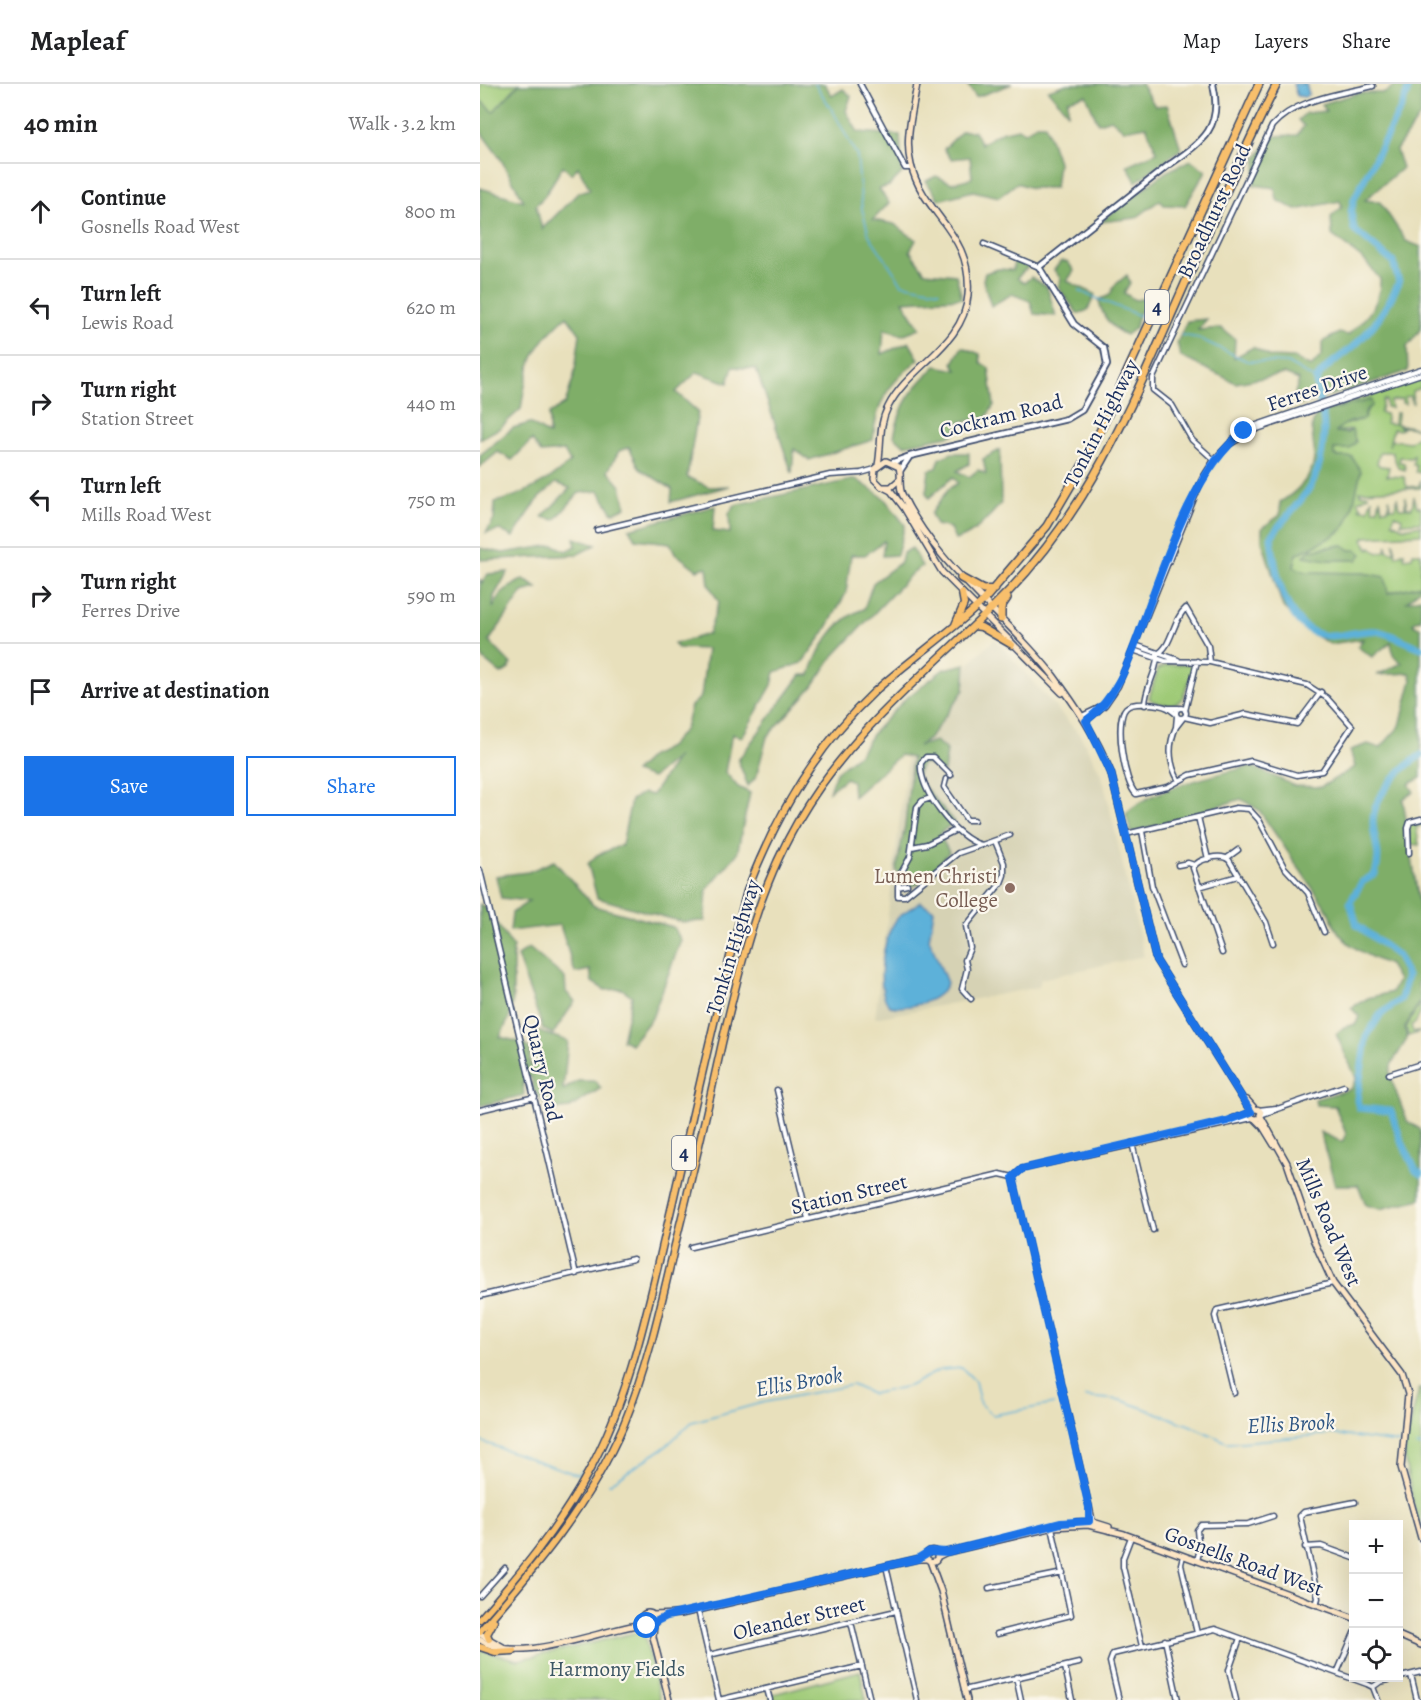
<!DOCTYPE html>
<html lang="en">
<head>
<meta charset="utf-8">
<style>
	body { margin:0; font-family:Alegreya,serif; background:#f2f2f2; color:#202124 }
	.controls { position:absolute; right:18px; bottom:18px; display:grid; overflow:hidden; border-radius:0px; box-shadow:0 6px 24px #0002 }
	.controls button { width:54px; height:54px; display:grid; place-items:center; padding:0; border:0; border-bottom:2px solid #e0e0e0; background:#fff; color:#202124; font:30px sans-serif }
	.stop { position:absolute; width:18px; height:18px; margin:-14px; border:4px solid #1a73e8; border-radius:50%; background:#fff }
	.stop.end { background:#1a73e8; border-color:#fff; box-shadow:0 2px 6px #0008 }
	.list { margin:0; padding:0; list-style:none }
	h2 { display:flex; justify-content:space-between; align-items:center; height:78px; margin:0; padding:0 24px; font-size:26px }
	h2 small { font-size:20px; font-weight:400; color:#757577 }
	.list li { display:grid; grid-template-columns:39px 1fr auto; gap:18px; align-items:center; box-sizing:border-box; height:96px; padding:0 24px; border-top:2px solid #e0e0e0 }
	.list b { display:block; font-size:22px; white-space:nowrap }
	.list p { margin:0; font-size:20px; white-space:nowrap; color:#757577 }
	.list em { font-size:20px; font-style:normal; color:#757577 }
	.actions { display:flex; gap:12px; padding:18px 24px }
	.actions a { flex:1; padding:14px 0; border:2px solid #1a73e8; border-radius:0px; text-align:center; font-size:21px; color:#1a73e8 }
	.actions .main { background:#1a73e8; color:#fff }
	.icon { flex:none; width:33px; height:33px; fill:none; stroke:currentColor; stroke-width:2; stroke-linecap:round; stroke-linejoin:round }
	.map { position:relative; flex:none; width:941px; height:1616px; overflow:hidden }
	header { display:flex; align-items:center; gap:36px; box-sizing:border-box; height:84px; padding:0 30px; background:#fff; border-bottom:2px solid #e0e0e0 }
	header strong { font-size:28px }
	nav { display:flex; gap:33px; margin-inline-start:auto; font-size:21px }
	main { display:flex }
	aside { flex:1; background:#fff }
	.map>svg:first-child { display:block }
</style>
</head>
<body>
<header>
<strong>Mapleaf</strong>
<nav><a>Map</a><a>Layers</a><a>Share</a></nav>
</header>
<main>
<aside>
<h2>40 min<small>Walk · 3.2 km</small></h2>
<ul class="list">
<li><svg class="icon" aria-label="ahead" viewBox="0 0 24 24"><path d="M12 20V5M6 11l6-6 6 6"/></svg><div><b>Continue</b><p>Gosnells Road West</p></div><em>800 m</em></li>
<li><svg class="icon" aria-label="left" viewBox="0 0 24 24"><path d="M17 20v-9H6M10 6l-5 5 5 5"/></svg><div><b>Turn left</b><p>Lewis Road</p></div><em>620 m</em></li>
<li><svg class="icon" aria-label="right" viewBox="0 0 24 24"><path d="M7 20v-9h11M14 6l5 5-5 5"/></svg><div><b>Turn right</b><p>Station Street</p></div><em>440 m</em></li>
<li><svg class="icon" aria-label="left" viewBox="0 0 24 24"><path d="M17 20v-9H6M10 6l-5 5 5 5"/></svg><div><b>Turn left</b><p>Mills Road West</p></div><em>750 m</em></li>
<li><svg class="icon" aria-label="right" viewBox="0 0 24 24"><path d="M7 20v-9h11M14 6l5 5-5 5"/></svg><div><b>Turn right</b><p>Ferres Drive</p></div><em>590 m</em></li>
<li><svg class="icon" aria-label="arrive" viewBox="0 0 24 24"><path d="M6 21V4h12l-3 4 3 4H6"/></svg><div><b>Arrive at destination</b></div></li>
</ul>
<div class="actions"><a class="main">Save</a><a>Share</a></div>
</aside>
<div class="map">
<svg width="941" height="1616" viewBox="0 0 941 1616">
	<rect width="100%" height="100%" fill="#fbf7ec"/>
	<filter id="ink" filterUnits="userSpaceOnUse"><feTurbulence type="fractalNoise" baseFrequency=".0167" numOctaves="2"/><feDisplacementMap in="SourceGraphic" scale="12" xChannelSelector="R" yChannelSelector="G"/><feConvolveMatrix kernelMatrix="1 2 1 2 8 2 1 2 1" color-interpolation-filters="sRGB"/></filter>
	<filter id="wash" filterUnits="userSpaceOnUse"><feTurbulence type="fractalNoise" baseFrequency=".008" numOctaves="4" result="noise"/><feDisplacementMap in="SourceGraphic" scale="24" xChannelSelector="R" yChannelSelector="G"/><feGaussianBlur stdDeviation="1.35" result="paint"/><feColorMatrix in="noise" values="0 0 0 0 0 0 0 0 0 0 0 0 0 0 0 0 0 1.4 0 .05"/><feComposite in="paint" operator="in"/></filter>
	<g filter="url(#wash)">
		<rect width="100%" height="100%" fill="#e8e0bc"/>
		<path fill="#d6d2b4" d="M515 555 600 651 622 691 664 872 561 895 559 903 395 934 428 668 494 574Z"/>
		<path fill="#9fca77" stroke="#5d7c6a" stroke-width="1.5" fill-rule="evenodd" d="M0 0H39L13 28 0 16Z
			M941 295V304L932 307 933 320 930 312 925 313 926 320 922 319V315L910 317 911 324 906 323V316H903L900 329 906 330V339L914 340 915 329H918L917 340 941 345 919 342 922 345 920 346 913 345 909 362 911 356 930 358 941 349V389L936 388V381H933L934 371 931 374 920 373 919 378 924 379 925 386 918 384 912 368H900L897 379 900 382 909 383 907 392 924 393 927 403 939 402 941 396V404L880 407 881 410H888V412L878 417 882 424H878L888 426 892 414 893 425H898L900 414 902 425H908L909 414 910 424H915L917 413 919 424H925V413L927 424H932L934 412 937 423H941V438L921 439 922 434 915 431 912 438 924 444 941 441V450L885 453 883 456 889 465 891 463 898 469 906 467 907 461 908 467 914 468V458L916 472 924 468V474L932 473 933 469H941V501L907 509 904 493 883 489 826 488 814 483 816 471C828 463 858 453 865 442 874 428 876 403 881 387L854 370V365L860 363 871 346 855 348 860 342 884 335 891 317 838 329ZM862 461 870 466 877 476H847L841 464Z
			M703 580 711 581 713 586 702 615C695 623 676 621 669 614L678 585 687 581Z
			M941 737V742L936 743 939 761 931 760 929 743 933 738Z
			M941 918 940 930 935 939 931 941 933 948H941L928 952 926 943Z
			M941 1304V1457L925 1377V1363L939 1305Z
			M163 1547 180 1616H0V1566L38 1576Z
			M380 1587 386 1616H291L290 1611Z"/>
		<path fill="#7fae68" stroke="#4d6e63" stroke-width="1.5" fill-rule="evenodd" d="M39 0H345L352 12 363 5 371 12 366 27 378 48 420 51 422 89 409 102 399 105 409 119 393 136 414 140 436 156 430 167 445 188 476 191 482 214 423 217 440 244 422 251 404 245 402 270 429 258 439 275C409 300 396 316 393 356L329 376 314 365 312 389 276 285 253 283 248 299 217 288 196 308 218 328 207 393 229 403 249 402 191 418 192 405 160 385 149 363 139 367 128 387 141 402 146 423 133 429 119 407 99 409 75 436 62 433 90 404 76 399 59 414 33 453 20 446 6 449 14 435 15 418C41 412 70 397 90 378L84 367 61 369 52 356 32 376 18 368 0 383V371L33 344 50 339 69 351V330L85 320 94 292 100 250 87 232C51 263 48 281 41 325L20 344 0 355V104L44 117 20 74 0 47V16L13 28ZM83 82 91 90 98 83 110 105 98 109 62 145 56 121 64 113Z
			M487 0H532L496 13Z
			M587 0H661L675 22 687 21 701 65 656 98 647 81 677 68 666 42 644 46 631 35 618 39 606 11 588 16V29L568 6Z
			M916 0H941V31L916 66 922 84 885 116 900 118 926 157 941 163V245L927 263 928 287 820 321 815 309 819 296 804 290 756 299 701 273 697 259 707 237 727 235 718 246 741 244 755 255 754 274 773 263 790 273 814 274 831 283 842 271V258L859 249 868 251C886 234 901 221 900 195L884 176 852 151 851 133 862 123 860 117 816 126 797 116 795 104 774 101 777 74 792 52 817 51 824 42 818 36 826 29 846 27 842 20 878 9H905Z
			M557 40H565L578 78 575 104H551L537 99 519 113 493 107 459 116 446 97 456 92 472 99 492 94 490 73 471 75 464 65 482 47H494L501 60 521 48 538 44 545 48Z
			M711 76 726 87 705 122 684 121 680 116 656 134 620 138 686 88Z
			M534 176 548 183 537 194 544 199 551 193 567 203 576 232 554 230 550 217 532 210 511 222 503 196 505 189 518 185 533 186Z
			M581 177 588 178 594 187 587 197 615 210 608 226 598 230 578 203 581 195 574 186Z
			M647 191 650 199 644 209 655 216 668 214 664 225 658 230 655 244 646 251C630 244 622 232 619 216L630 211 634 202Z
			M482 263 500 270 501 279 509 284 514 321 506 334 480 338 473 351 424 361 414 352C421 318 431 306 456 282L477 286 473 279Z
			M891 316 892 322 886 326 884 335C872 337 863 339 856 348L867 349 872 346 876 358 870 365H854V370L858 373H872L881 387C877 401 873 431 865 442 858 453 828 463 816 471L814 483 826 488 883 489 905 493 908 509 941 501V504L927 517 941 514V536L935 537 933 540 941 544V694L929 700 934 708 923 715 941 833V893L938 900 941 915 925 944 927 955 911 981 910 992 927 1037 941 1046V1115L900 1125 886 1121 878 1101H855L840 1048 862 1058 866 1050 855 1022 836 1021 835 1015 871 1005 876 994 856 950 864 943 876 940 879 932 871 924 888 914 912 908 918 896 909 881C885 871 856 858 851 831L779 726 761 715 651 749 646 730C665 706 740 690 771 682L815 702 841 703 875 683 870 666 888 660 900 664 920 642 932 596 930 589 897 591 922 579 913 571 911 558 892 573 878 563 883 555 850 560 830 549 803 523 782 457V444L800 431V418C814 410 833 393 834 375 836 358 826 344 838 329Z
			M520 366 521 420C507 434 495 451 475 456L470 444 456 441 451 430 468 405 478 399 473 393 449 414 446 409 449 386 457 384 460 374 472 369H489V380L477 387 489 393 498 386 506 390 503 375Z
			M376 395 404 414 425 441 417 471 402 472 404 457 385 471H371L366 509 344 549 322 579 295 588 292 601 262 653 252 650 245 688 258 703 270 709 257 770 227 805 225 837 202 838 117 814 108 780 117 771 142 761 151 716 163 709 172 711 198 672 172 694 154 688 171 672 189 663 205 645 211 622 221 613 227 565 198 564 194 560 228 550 239 518 229 501 227 483 217 486 195 469 190 459 155 455 149 445 235 422 233 447 250 449 249 429 255 421Z
			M94 454 116 461 96 471 0 476V464L23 469 74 461 87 467 96 462Z
			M863 461 870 466H877L882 470 877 476H847L824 472 830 466Z
			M432 464 442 482 432 489 351 575 333 602 287 653 276 693 268 702 258 676 321 591H330C337 565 357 534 384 525L393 499 421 478 423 469Z
			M28 488 14 512 13 524 22 508 43 495 57 504 43 508 9 557 31 580 29 585 21 590 4 576 0 567V495L2 499 8 490Z
			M486 580 484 606 449 655 438 662 456 657 467 667 464 688 443 678 436 693 474 738 459 750 469 768 442 798 430 803 416 786 425 742 432 674 420 671 373 713 372 697 366 694 349 707 356 688 380 669 393 649 425 615 464 585Z
			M74 777 114 822 193 843 201 856 172 934 151 960 142 956 152 912 142 905 125 906 112 898 110 886 95 889 80 841 30 847 32 829 49 817 21 814 16 792 48 788Z
			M0 820 6 824 33 863V914L30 932 20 953 40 958 50 965V983L61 972 54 946 88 957 83 1006 98 997H115L121 1004 90 1024 70 1026 54 1007 51 992 43 999 44 1011 0 1022Z
			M49 864 85 894 86 908 95 917 73 950 63 945 37 872Z"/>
		<path fill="#5db1d9" stroke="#3c709c" stroke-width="1.5" d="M813 0H826L829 10 825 13 817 12Z
			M440 818 454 826 449 855 467 899C459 919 428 925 409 922 395 903 402 853 417 835 423 828 433 823 440 818Z"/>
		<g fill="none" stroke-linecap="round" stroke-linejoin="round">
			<path stroke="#5db1d9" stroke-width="1.5" d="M335 0 353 27 377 72 382 125 389 151 422 200 459 207
				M599 207 660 232
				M701 251 718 254 767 277 807 279 836 296
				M605 1313 641 1316 709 1341 749 1359 852 1350 919 1359
				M0 1357 92 1389 98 1390 103 1386
				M936 1362H941
				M129 1400 185 1363 212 1338 281 1319 372 1301 392 1310 429 1302 460 1286 482 1284 495 1297 500 1320 513 1331 574 1320"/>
			<path stroke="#5db1d9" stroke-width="7" d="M930 0 922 22 874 115 871 128 874 146 913 178 919 198C908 222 896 241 877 259 863 273 847 279 836 296 837 309 841 320 843 332 846 352 841 384 831 401 820 421 803 434 791 453 795 488 805 551 851 552 866 552 883 545 897 547 912 550 928 559 941 564
				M941 671C921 684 892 712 893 739 894 760 902 768 895 790L882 798 870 818 877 841 918 872 927 892 921 915 900 931 886 953 877 1016 879 1024 911 1027 921 1056 936 1087 941 1090"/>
		</g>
	</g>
	<g filter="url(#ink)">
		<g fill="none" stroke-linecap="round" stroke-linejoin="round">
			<defs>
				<path id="minor" d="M380 0 425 84H432
					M504 160 559 183
					M752 359 777 345 941 290
					M734 376 712 356 692 321 673 306V294L792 42C817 14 858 11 893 2
					M117 446 350 391 381 389 395 385
					M655 561 698 576
					M653 566 685 577 730 578 827 601 847 614 872 642 842 687 817 691 771 677 710 691 688 703 656 710C644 699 634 636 646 624 653 617 679 620 688 624
					M665 621C665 603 678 588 677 570 693 562 692 536 706 524L728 562 730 578
					M696 629a5 5 0 1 1 10 0a5 5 0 1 1-10 0Z
					M705 627 717 577
					M696 630 688 624H699
					M602 632 621 623
					M697 632 696 643 703 634
					M704 633 730 639 766 630 817 640 841 608
					M606 637 625 621 638 602 722 395 734 376 755 354 771 343 941 285
					M696 643C688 661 689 680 699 697
					M471 691 453 673H446L441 679C438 706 476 755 502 761L530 751
					M466 695 464 703 487 736H494
					M718 733 728 775
					M662 747 672 802 702 881
					M646 750 756 724 769 725 779 736 804 783 828 809 844 848
					M432 763 447 760 476 746
					M929 769 928 744 930 738 941 735
					M747 774 758 766
					M698 781 708 779 714 781
					M0 786 96 1190
					M427 801 418 803V812H425L478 769 501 761
					M418 803 419 793 430 773 437 723 442 717 451 714
					M719 803 758 792
					M742 869 713 784C717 775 741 769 749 776L786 838 793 859
					M491 915 482 905 487 885 485 876 490 864 486 842 521 799 524 791V779L515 757
					M909 990 941 980
					M297 1006 328 1135
					M0 1026 55 1013
					M778 1026 796 1024
					M780 1031 864 1002
					M753 1034 771 1029
					M652 1059 673 1146
					M211 1163 520 1090 533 1093
					M0 1212 153 1175
					M754 1309 735 1232 737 1226 853 1199
					M613 1438 533 1093 542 1085 772 1034
					M651 1453 643 1474V1483L662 1562
					M825 1463 841 1462 874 1474
					M703 1472 701 1480 717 1549
					M717 1477 719 1468 717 1446 721 1441 768 1440 793 1432
					M406 1482 437 1616
					M509 1504 583 1489
					M0 1512 25 1484
					M836 1521 838 1514 820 1432 824 1428 875 1418
					M218 1526 239 1616
					M371 1538 390 1616
					M517 1550 591 1531 572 1443
					M685 1556 698 1616
					M229 1571 416 1527
					M585 1583 592 1616
					M857 1589 874 1549
					M931 1591 937 1616
					M536 1593 541 1616
					M893 1603 900 1598 941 1588
					M287 1605 290 1616
					M484 1606 599 1579
					M239 1616 382 1582
					M639 1616 630 1578 633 1570 735 1545 887 1600 893 1603 898 1616
					M756 1616 749 1586 760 1554"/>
				<path id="tertiary" d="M689 81C723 57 743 44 733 0
					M413 378 430 372 587 335 602 326 627 281 624 264 594 240 559 183 690 80
					M420 387 430 372"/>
				<path id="secondary" d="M398 381C402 361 398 342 408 323 429 281 484 262 488 211 493 148 444 133 431 81 424 54 433 27 437 0
					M420 395 411 403H402L394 395 395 385 406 377 419 383C422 392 418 401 422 410 457 483 524 529 573 591 596 622 617 653 631 689L676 876 771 1028
					M405 404 411 407 424 424 462 488 582 609
					M767 1016 775 1025
					M771 1030a5 5 0 1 1 10 0a5 5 0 1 1-10 0Z
					M780 1031 807 1079 833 1155 853 1199 922 1291 928 1310 921 1383 941 1454
					M775 1035 783 1043 794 1061
					M597 1438H613L629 1443
					M572 1443 608 1441 644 1450 874 1534
					M446.5 1472a5.5 5.5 0 1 1 11 0a5.5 5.5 0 1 1-11 0Z
					M457 1473 467 1468 574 1443
					M450 1477 461 1507 487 1616
					M161 1536a7 7 0 1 1 14 0a7 7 0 1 1-14 0Z
					M173 1531 201 1530 437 1475H447
					M174 1539 173 1553 189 1616
					M0 1550 23 1563
					M918 1551 941 1561
					M0 1556C39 1582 118 1546 163 1540"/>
				<path id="trunk" d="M475 541 484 520 482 509
					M493 542 501 543 532 561
					M0 1535C40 1490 79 1443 108 1389 150 1313 167 1227 187 1143 213 1031 237 918 267 807 295 734 337 662 394 608 429 576 469 550 503 517
					M0 1547C56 1483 110 1420 144 1340 167 1284 180 1225 194 1165 211 1097 227 1028 242 959 260 882 278 806 318 737 367 652 441 593 511 525
					M9 1555 7 1550 14 1537
					M0 1563 15 1568 33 1567"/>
				<path id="motorway" d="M481 494 503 506 515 505
					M503 517 567 442 611 367 779 0
					M511 525C600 440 640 347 689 236 724 157 758 77 797 0
					M521 535V523L527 514"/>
			</defs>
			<use href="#minor" stroke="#3a4a6c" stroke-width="7"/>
			<use href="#tertiary" stroke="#3a4a6c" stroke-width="8"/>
			<use href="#secondary" stroke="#3a4a6c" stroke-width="8"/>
			<use href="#trunk" stroke="#3a4a6c" stroke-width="9"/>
			<use href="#motorway" stroke="#3a4a6c" stroke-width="10"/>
			<use href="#minor" stroke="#fff" stroke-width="4"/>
			<use href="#tertiary" stroke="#fff" stroke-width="4.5"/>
			<use href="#secondary" stroke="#fce5c4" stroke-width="5"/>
			<use href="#trunk" stroke="#f8bf6c" stroke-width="6"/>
			<use href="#motorway" stroke="#f8bf6c" stroke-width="7"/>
		</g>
	</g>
	<g fill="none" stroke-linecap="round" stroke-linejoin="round" filter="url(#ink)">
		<path stroke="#1a73e8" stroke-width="8" d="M167 1542 187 1532 437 1475 450 1467 467 1468 581 1439 609 1437V1423L533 1093 542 1085 747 1037 771 1028 676 876 631 689 606 637C639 612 650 574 664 535 686 475 713 387 764 347"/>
	</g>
	<circle fill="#8d6e63" stroke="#fbf7ec" stroke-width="2" cx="530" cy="804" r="6"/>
	<g text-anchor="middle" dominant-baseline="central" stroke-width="4.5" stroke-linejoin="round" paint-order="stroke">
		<g fill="#fbf7ec" stroke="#5e6b89" stroke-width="1.5">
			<rect x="665" y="206" width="24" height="34" rx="4.5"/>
			<rect x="192" y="1052" width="24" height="34" rx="4.5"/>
		</g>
		<g font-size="20" font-weight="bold" fill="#1b2f5e">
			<text x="677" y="223">4</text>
			<text x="204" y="1069">4</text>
		</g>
		<g font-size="21" fill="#1b2f5e" stroke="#fbf7ec">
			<text transform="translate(734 127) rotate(-65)">Broadhurst Road</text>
			<text transform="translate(837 304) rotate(-19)">Ferres Drive</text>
			<text transform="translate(521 332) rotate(-14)">Cockram Road</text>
			<text transform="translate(621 339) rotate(-63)">Tonkin Highway</text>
			<text transform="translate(253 863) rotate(-73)">Tonkin Highway</text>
			<text transform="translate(63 984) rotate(77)">Quarry Road</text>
			<text transform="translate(369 1110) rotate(-13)">Station Street</text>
			<text transform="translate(849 1138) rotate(67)">Mills Road West</text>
			<text transform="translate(764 1477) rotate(20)">Gosnells Road West</text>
			<text transform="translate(319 1534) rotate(-13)">Oleander Street</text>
		</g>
		<g font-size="21" fill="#785e54" stroke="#fbf7ec" text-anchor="end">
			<text x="518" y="792">Lumen Christi<tspan x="518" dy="24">College</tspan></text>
		</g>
		<g font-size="21" fill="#3c5664" stroke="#fbf7ec">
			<text x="137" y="1585">Harmony Fields</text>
		</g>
		<g font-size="22" font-style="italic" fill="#2f5683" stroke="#fbf7ec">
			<text transform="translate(319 1298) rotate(-10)">Ellis Brook</text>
			<text transform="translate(811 1340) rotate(-3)">Ellis Brook</text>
		</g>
	</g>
</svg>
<div class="controls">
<button>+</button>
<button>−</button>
<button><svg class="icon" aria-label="locate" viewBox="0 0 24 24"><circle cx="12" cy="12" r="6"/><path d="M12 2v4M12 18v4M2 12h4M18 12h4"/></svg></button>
</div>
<div class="stop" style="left:167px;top:1542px"></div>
<div class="stop end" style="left:764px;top:347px"></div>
</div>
</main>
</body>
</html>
